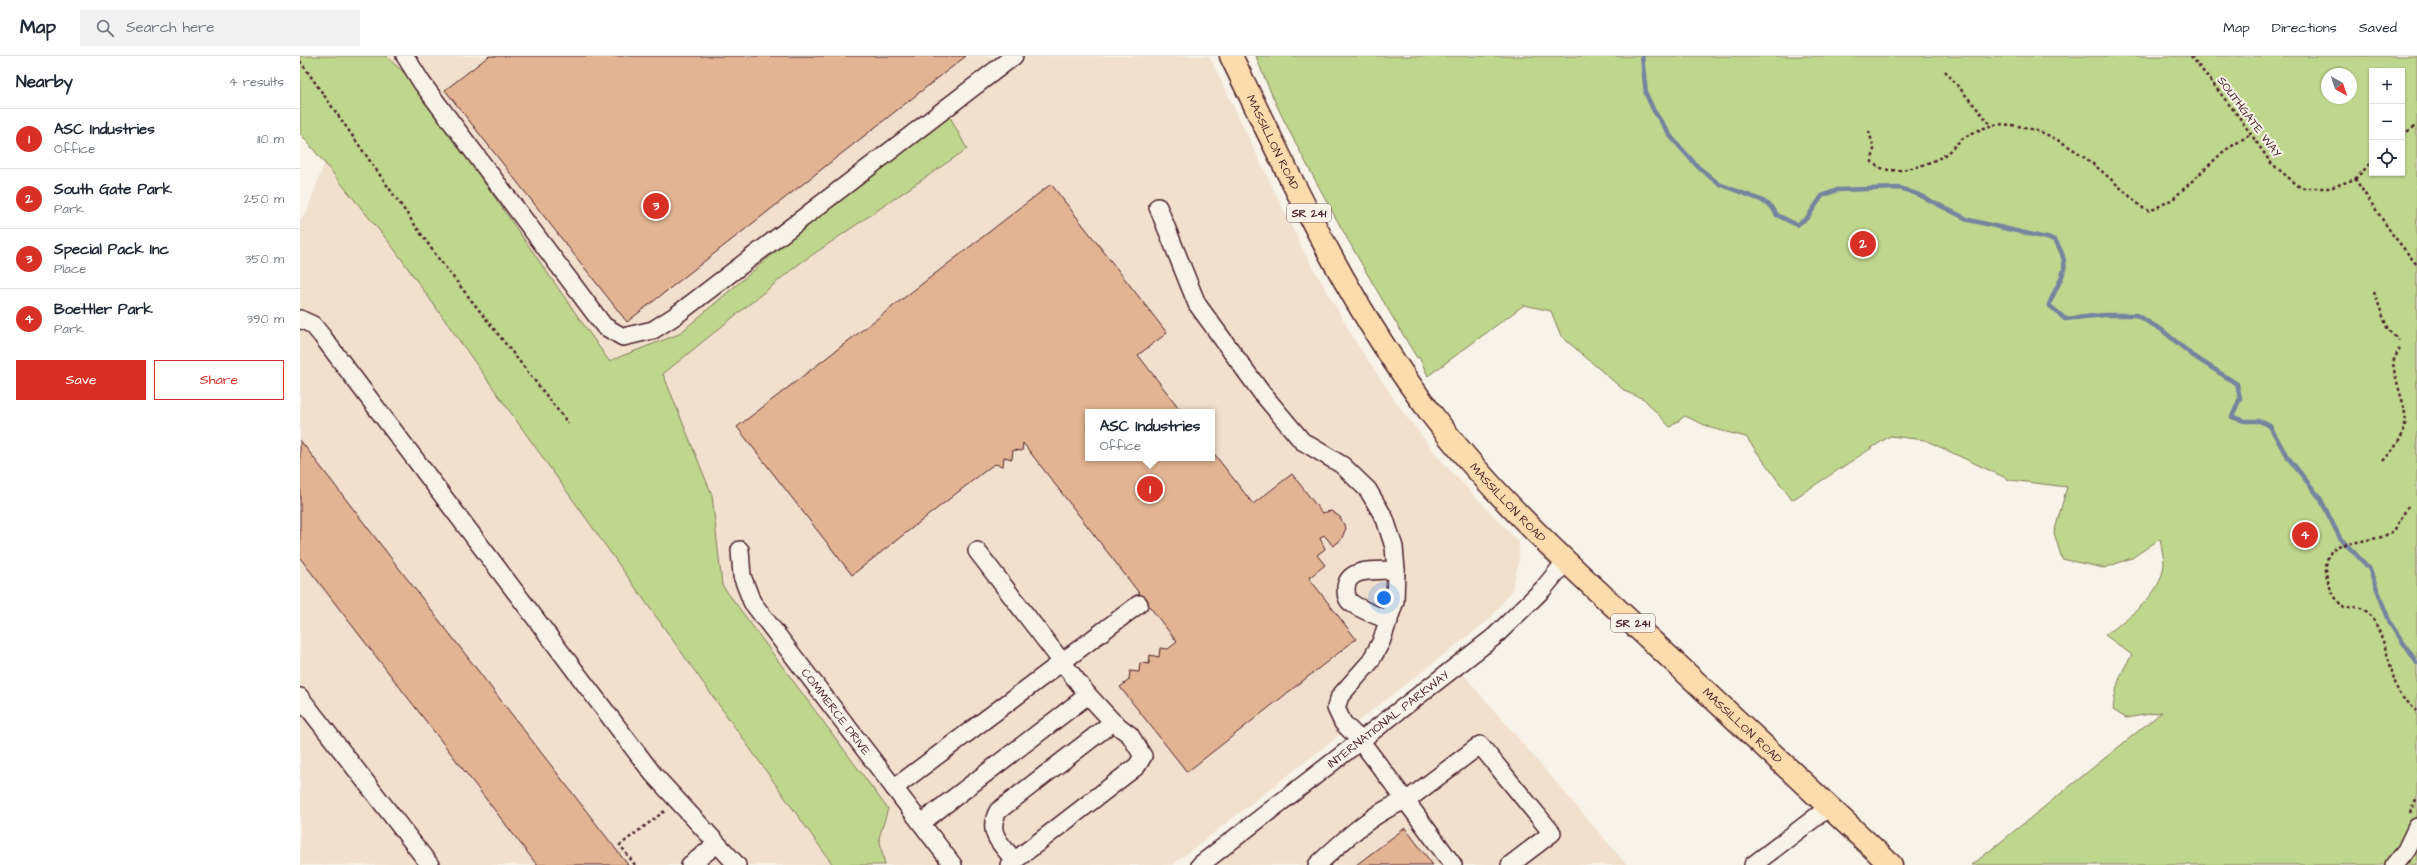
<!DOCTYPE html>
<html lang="en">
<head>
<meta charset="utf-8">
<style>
	body { margin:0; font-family:"Architects Daughter",sans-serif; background:#f2f2f3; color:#1f2937 }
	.controls { position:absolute; right:12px; top:12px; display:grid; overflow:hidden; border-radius:0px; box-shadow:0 1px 3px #0004 }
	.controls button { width:36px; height:36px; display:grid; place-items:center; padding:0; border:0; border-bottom:1px solid #e0e1e3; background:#fff; color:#1f2937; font:20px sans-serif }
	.compass { position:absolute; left:2021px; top:12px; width:36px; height:36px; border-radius:50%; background:#fff; box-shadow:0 1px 3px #0004; rotate:140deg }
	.you { position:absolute; left:1084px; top:542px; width:14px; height:14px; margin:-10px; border:3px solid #fff; border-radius:50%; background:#1a73e8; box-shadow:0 0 0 6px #1a73e833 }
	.badge { display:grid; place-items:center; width:26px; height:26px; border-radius:50%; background:#d93025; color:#fff; font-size:13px; font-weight:700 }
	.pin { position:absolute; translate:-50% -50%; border:2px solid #fff; box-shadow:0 1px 4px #0006 }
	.popup { position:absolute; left:785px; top:353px; width:130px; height:52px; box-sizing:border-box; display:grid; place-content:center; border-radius:0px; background:#fff; filter:drop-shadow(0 1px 3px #0005); font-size:13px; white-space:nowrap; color:#747a83 }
	.popup b { font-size:15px; color:#1f2937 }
	.popup::after { content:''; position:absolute; left:50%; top:100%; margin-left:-8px; border:8px solid transparent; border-top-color:#fff }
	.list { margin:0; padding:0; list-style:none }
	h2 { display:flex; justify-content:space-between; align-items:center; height:52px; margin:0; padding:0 16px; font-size:17px }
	h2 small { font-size:13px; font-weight:400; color:#747a83 }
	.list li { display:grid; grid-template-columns:26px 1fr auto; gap:12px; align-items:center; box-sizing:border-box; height:60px; padding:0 16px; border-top:1px solid #e0e1e3 }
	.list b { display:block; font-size:15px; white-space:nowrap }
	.list p { margin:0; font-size:13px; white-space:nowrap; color:#747a83 }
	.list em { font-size:13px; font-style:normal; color:#747a83 }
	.actions { display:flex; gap:8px; padding:12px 16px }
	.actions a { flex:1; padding:9px 0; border:1px solid #d93025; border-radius:0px; text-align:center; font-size:14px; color:#d93025 }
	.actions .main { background:#d93025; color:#fff }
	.icon { flex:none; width:22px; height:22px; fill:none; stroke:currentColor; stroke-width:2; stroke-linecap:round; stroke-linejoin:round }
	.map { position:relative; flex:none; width:2117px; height:809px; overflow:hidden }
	header { display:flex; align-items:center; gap:24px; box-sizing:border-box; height:56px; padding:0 20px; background:#fff; border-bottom:1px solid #e0e1e3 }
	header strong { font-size:19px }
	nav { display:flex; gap:22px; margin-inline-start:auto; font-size:14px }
	.search { width:280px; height:36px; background:#f2f2f3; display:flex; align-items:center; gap:10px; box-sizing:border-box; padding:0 14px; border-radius:0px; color:#747a83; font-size:15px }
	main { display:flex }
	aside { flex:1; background:#fff }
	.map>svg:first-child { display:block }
</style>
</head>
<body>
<header>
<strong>Map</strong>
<div class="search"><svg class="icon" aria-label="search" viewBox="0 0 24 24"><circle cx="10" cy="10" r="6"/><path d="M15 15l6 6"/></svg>Search here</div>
<nav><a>Map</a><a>Directions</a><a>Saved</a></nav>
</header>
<main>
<aside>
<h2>Nearby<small>4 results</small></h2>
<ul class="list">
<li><span class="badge">1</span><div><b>ASC Industries</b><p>Office</p></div><em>110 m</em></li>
<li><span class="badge">2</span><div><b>South Gate Park</b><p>Park</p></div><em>250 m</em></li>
<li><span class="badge">3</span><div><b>Special Pack Inc</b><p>Place</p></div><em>350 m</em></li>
<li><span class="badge">4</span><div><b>Boettler Park</b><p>Park</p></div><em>390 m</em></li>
</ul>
<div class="actions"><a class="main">Save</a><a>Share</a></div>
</aside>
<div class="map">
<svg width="2117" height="809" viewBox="0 0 2117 809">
	<rect width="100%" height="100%" fill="#f7f3e8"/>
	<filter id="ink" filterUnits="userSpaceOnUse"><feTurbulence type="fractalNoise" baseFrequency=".025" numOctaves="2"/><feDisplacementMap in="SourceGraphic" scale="8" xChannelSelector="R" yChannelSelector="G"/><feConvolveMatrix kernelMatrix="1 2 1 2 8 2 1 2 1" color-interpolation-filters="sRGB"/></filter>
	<g filter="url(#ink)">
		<path fill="#f1e0ce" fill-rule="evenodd" d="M63 0H909L1002 192 1057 288 1105 359 1146 410 1219 486V506L1211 536 1190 563 872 809H0V163L6 158ZM788 356H912V402H788Z
			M1156 610 1327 809H900Z"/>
		<path fill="#bfd68d" stroke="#847a5c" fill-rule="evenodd" d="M0 0H86L115 27 309 305 379 278 583 104 648 57 667 93 499 208 363 318 412 439 422 529 588 753 579 782 585 809H533L92 190 0 77Z
			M956 0H2117V809H1672L1862 656 1826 662 1813 654C1815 632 1820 617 1832 599L1805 579C1829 560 1861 541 1864 508 1864 500 1861 491 1860 483L1832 502 1804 512 1762 503 1754 477 1767 431 1710 424 1625 384 1590 380 1492 444 1446 381 1411 372 1385 360 1370 371 1344 343 1326 336 1261 280 1251 255 1224 249 1128 320 1119 301 1117 302C1080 241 1045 180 1012 118 991 79 971 41 956 0ZM2072 15H2102V117H2072ZM2027 18H2051V42H2027Z"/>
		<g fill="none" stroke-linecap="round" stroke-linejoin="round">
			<path stroke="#7484a0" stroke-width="4.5" d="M1342 0 1346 38 1354 55 1372 82 1398 111 1419 128 1461 144 1472 151 1477 159 1497 169 1507 162 1522 140 1537 134 1600 132 1617 138 1669 164 1755 184C1774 215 1760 219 1749 249L1765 263 1804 259H1836L1862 274 1892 299 1937 328 1940 342 1932 361 1945 365H1960L1970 370 1986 399 2020 442 2040 482 2069 512 2090 567 2117 607"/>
		</g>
		<path fill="#e3b493" stroke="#4a1f2b" d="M189 0H666L327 266 145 34Z
			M751 128 867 277 838 299 882 356H788V402H912V395L953 448 992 418 1022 457 1031 455 1040 461 1046 472 1041 484 1033 490 1024 479 1020 482 1025 493 1017 499 1025 509 1009 522 1056 583 887 716 820 631 829 624 830 615 839 616 840 607 849 608 850 599 859 601 860 592 868 593 877 586 723 387 722 395 713 394 712 403 704 401 703 410 694 408 552 519 437 371Z
			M0 384 328 809H237L0 502Z
			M1105 772 1133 809H1056Z"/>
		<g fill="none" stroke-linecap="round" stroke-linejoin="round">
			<defs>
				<g id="minor">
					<path d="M105 0 122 27 304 270 323 281 353 274 375 260 714 0"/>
					<path d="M858 151 897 248 961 336 1002 385 1042 409 1068 434 1085 463 1094 491 1096 514 1095 545 1081 586 1070 606 1040 640 1036 652 1043 667 1060 684 1106 745 1180 689 1252 777 1210 809"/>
					<path d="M0 263 13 269 22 280 353 718 437 809"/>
					<path id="s1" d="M440 494 442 520 452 546 653 809"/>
					<path d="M677 495 762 606 839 548"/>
					<path d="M1089 565C1077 559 1060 554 1050 546 1046 542 1046 537 1046 531 1049 510 1080 515 1096 514"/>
					<path d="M0 641 130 809"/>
					<path d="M594 732 762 606 788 639"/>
					<path d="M621 767 788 639 813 666 830 679 843 700 837 710 709 809"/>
					<path d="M715 805C701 788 686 777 698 755L813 666"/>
					<path d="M390 809 417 788"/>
					<path id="s2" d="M900 809 1194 581 1243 533 1266 505"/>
					<path d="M1017 809C1041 787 1076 753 1106 745L1153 809"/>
					<path d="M1453 809 1529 751"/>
					<path d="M2094 809 2106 794 2117 771"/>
				</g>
				<g id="major">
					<path id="s3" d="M931 0C991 124 1049 250 1133 360 1197 445 1277 516 1355 588 1434 661 1512 735 1591 809"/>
				</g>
			</defs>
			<use href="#minor" stroke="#4a1f2b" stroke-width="20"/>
			<use href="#major" stroke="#4a1f2b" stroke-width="25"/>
			<path stroke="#4a1f2b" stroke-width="2.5" stroke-dasharray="3 3" stroke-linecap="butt" d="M1891 0 1939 61 1971 107 2001 132H2030L2055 123 2093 179 2117 209
				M0 5 138 202 268 367
				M1645 15 1691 69
				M1569 75 1574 93 1572 106C1588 123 1624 110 1641 101 1649 97 1655 89 1662 83 1669 78 1681 73 1690 70 1695 68 1705 68 1711 69 1765 75 1804 118 1843 152L1850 155 1873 143 1924 95 1951 78
				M2102 79 2117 69
				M2055 123 2072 106
				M2074 236 2088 274 2099 284
				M2083 405C2117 368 2105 361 2094 314L2093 306 2100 291
				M2108 450 2094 475 2082 481 2037 490C2016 505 2029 538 2044 552 2050 551 2057 550 2063 553 2082 563 2090 615 2098 635 2101 643 2112 648 2117 655
				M2110 757 2117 741
				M335 809 320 789 366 754"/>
			<use href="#minor" stroke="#f7f3e8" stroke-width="17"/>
			<use href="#major" stroke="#fcdcac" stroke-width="22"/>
		</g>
	</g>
	<g text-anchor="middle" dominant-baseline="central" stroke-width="4" stroke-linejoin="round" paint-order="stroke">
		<g fill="#f7f3e8" stroke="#7e5f64" stroke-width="1">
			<rect x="987" y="148" width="44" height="18" rx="3"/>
			<rect x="1311" y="558" width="44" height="18" rx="3"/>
		</g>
		<g font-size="11" font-weight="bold" fill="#4a1f2b">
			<text x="1009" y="157">SR 241</text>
			<text x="1333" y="567">SR 241</text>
		</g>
		<g font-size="12" fill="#4a1f2b" stroke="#f7f3e8">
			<text transform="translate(1949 61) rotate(53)">SOUTHGATE WAY</text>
			<text stroke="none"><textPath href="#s3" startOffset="96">MASSILLON ROAD</textPath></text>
			<text stroke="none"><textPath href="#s3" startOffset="528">MASSILLON ROAD</textPath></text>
			<text stroke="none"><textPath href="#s1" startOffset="192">COMMERCE DRIVE</textPath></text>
			<text stroke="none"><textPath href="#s2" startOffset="238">INTERNATIONAL PARKWAY</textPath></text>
			<text stroke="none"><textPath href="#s3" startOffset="852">MASSILLON ROAD</textPath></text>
		</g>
	</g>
</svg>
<div class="controls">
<button>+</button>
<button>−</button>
<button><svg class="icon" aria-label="locate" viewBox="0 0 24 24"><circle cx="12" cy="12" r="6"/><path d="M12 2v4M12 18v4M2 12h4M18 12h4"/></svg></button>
</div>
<svg class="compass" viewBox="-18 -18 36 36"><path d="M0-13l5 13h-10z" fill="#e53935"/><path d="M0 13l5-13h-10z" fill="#747a83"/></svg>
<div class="you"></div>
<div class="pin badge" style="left:850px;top:433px">1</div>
<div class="popup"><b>ASC Industries</b>Office</div>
<div class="pin badge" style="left:1563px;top:188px">2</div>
<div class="pin badge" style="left:356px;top:150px">3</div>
<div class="pin badge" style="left:2005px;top:479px">4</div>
</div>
</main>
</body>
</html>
